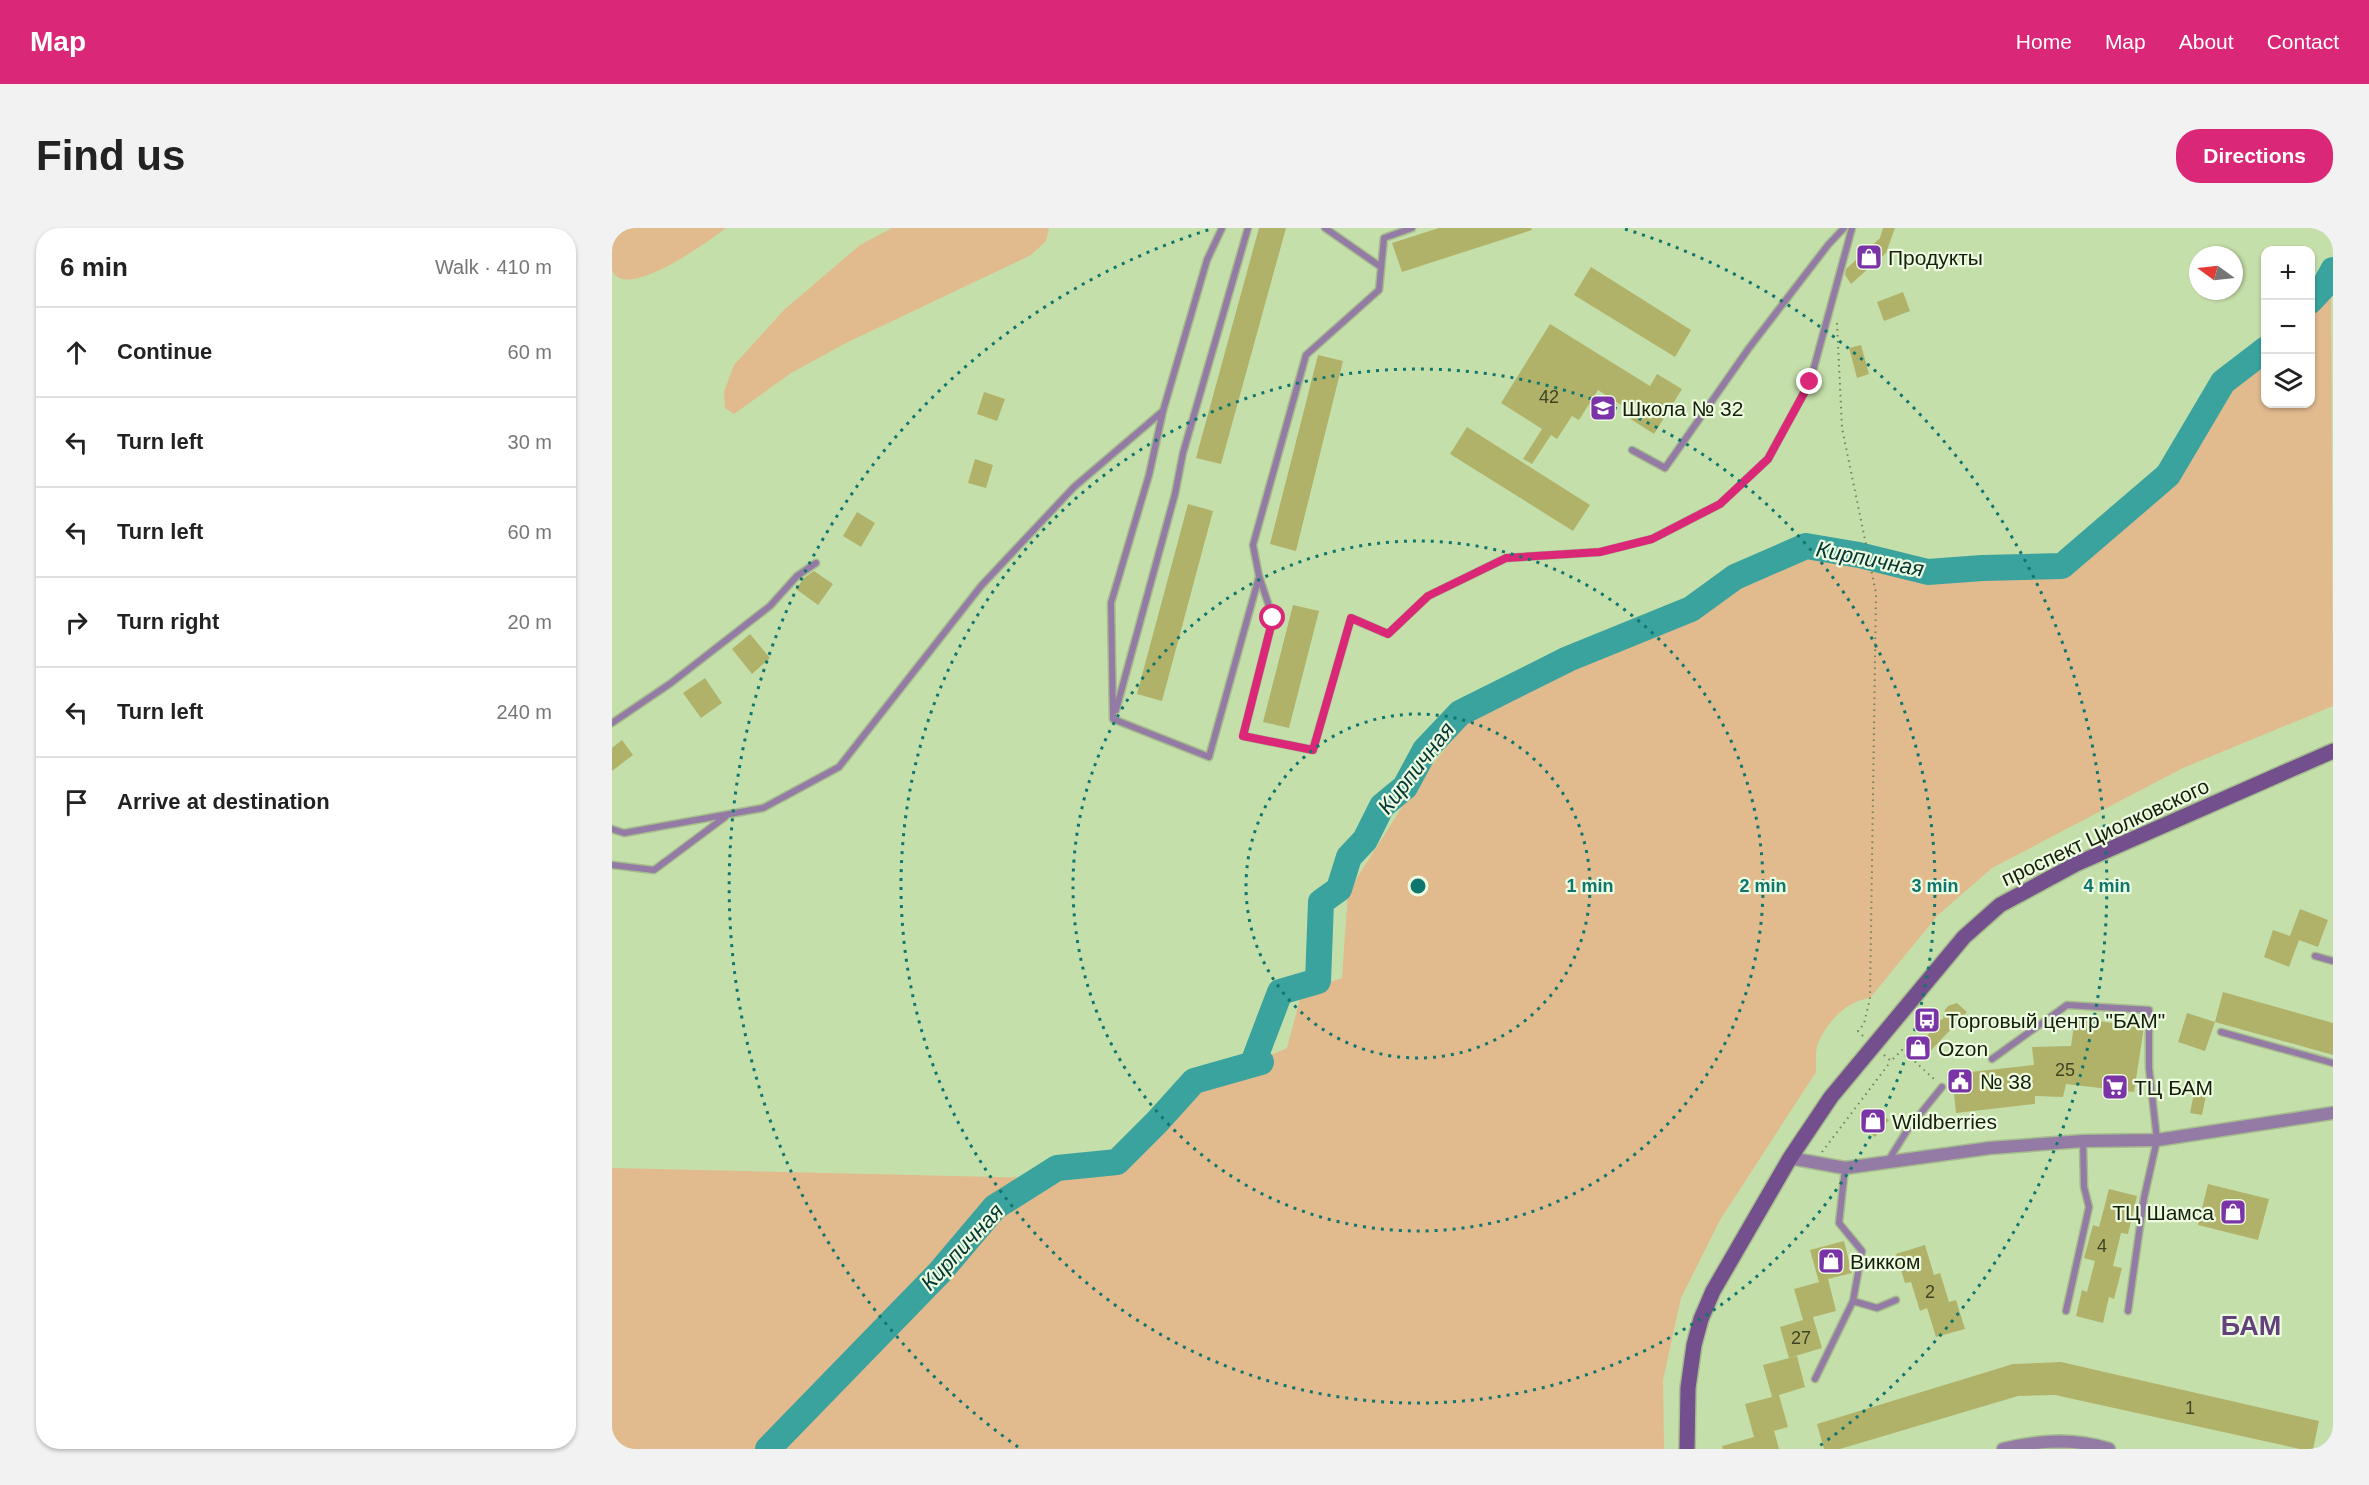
<!DOCTYPE html>
<html lang="en">
<head>
<meta charset="utf-8">
<style>
	body { margin:0; font-family:Arial,sans-serif; background:#f2f2f2; color:#222 }
	.controls { position:absolute; right:18px; top:18px; display:grid; overflow:hidden; border-radius:12px; box-shadow:0 2px 4px #0004 }
	.controls button { width:54px; height:54px; display:grid; place-items:center; padding:0; border:0; border-bottom:2px solid #e0e0e0; background:#fff; color:#222; font:30px sans-serif }
	.compass { position:absolute; left:1577px; top:18px; width:54px; height:54px; border-radius:50%; background:#fff; box-shadow:0 2px 4px #0004; rotate:285deg }
	.stop { position:absolute; width:18px; height:18px; margin:-14px; border:4px solid #db2777; border-radius:50%; background:#fff }
	.stop.end { background:#db2777; border-color:#fff; box-shadow:0 2px 6px #0008 }
	.list { margin:0; padding:0; list-style:none }
	h2 { display:flex; justify-content:space-between; align-items:center; height:78px; margin:0; padding:0 24px; font-size:26px }
	h2 small { font-size:20px; font-weight:400; color:#767676 }
	.list li { display:grid; grid-template-columns:39px 1fr auto; gap:18px; align-items:center; box-sizing:border-box; height:90px; padding:0 24px; border-top:2px solid #e0e0e0 }
	.list b { display:block; font-size:22px; white-space:nowrap }
	.list em { font-size:20px; font-style:normal; color:#767676 }
	.icon { flex:none; width:33px; height:33px; fill:none; stroke:currentColor; stroke-width:2; stroke-linecap:round; stroke-linejoin:round }
	.map { position:relative; flex:none; width:1721px; height:1221px; overflow:hidden; border-radius:24px }
	header { display:flex; align-items:center; gap:36px; box-sizing:border-box; height:84px; padding:0 30px; background:#db2777; color:#fff }
	header strong { font-size:28px }
	nav { display:flex; gap:33px; margin-inline-start:auto; font-size:21px }
	.intro { display:flex; align-items:center; justify-content:space-between; box-sizing:border-box; height:144px; padding:0 36px }
	h1 { margin:0; font-size:42px }
	.button { padding:15px 27px; border-radius:24px; background:#db2777; color:#fff; font-size:21px; font-weight:700 }
	main { display:flex; gap:36px; padding:0 36px }
	aside { flex:1; background:#fff; border-radius:24px; box-shadow:0 2px 4px #0004 }
	.map>svg:first-child { display:block }
</style>
</head>
<body>
<header>
<strong>Map</strong>
<nav><a>Home</a><a>Map</a><a>About</a><a>Contact</a></nav>
</header>
<div class="intro"><h1>Find us</h1><a class="button">Directions</a></div>
<main>
<aside>
<h2>6 min<small>Walk · 410 m</small></h2>
<ul class="list">
<li><svg class="icon" aria-label="ahead" viewBox="0 0 24 24"><path d="M12 20V5M6 11l6-6 6 6"/></svg><div><b>Continue</b></div><em>60 m</em></li>
<li><svg class="icon" aria-label="left" viewBox="0 0 24 24"><path d="M17 20v-9H6M10 6l-5 5 5 5"/></svg><div><b>Turn left</b></div><em>30 m</em></li>
<li><svg class="icon" aria-label="left" viewBox="0 0 24 24"><path d="M17 20v-9H6M10 6l-5 5 5 5"/></svg><div><b>Turn left</b></div><em>60 m</em></li>
<li><svg class="icon" aria-label="right" viewBox="0 0 24 24"><path d="M7 20v-9h11M14 6l5 5-5 5"/></svg><div><b>Turn right</b></div><em>20 m</em></li>
<li><svg class="icon" aria-label="left" viewBox="0 0 24 24"><path d="M17 20v-9H6M10 6l-5 5 5 5"/></svg><div><b>Turn left</b></div><em>240 m</em></li>
<li><svg class="icon" aria-label="arrive" viewBox="0 0 24 24"><path d="M6 21V4h12l-3 4 3 4H6"/></svg><div><b>Arrive at destination</b></div></li>
</ul>
</aside>
<div class="map">
<svg width="1721" height="1221" viewBox="0 0 1721 1221">
	<rect width="100%" height="100%" fill="#c5dfaa"/>
	<path fill="#e1ba8e" d="M0 0H114C98 12 13 75 0 42 0 34 0 10 0 0Z
		M280 0H437L434 13 419 27 234 115 179 145 122 186 113 180 112 164 122 137 172 82 248 17Z
		M1719 58 1721 478 1571 540 1380 640 1326 687 1258 770C1234 773 1216 793 1206 815 1203 823 1204 835 1204 844L1108 992 1069 1070 1051 1152 1052 1221H0V940L428 950 473 932 518 933 553 893 589 857 675 820 690 764 730 750 736 664 804 557 854 495 913 458 1192 332 1257 325 1336 347 1465 337 1577 232 1622 150 1653 120 1654 176H1698L1699 77Z"/>
	<g fill="none" stroke-linecap="round" stroke-linejoin="round">
		<path stroke="#3aa39d" stroke-width="26" d="M1698 73 1713 57 1721 42
			M156 1221 328 1044 383 979 445 940 505 934 545 894 582 853 649 834 641 835 668 764 706 753 709 674 727 661 737 629 753 612 770 578 793 559 813 522 848 485 956 431 1079 381 1123 349 1194 318 1247 327 1316 344 1370 340 1450 338 1556 247 1611 154 1654 121"/>
	</g>
	<path fill="#b1b269" d="M647 0H674L609 236 584 230Z
		M827 0H919L920 2 790 44 780 15Z
		M1271 0H1283L1274 25 1239 56 1233 47 1234 41 1268 10Z
		M979 39 1079 102 1063 129 962 67Z
		M1291 64 1298 83 1272 93 1265 74Z
		M938 96 1038 158 1045 146 1070 161 1042 206 1017 190 1020 184 986 162 967 192 960 188 945 211 939 207 920 236 911 231 930 201 889 175Z
		M1249 117 1257 146 1245 150 1237 120Z
		M706 127 731 133 684 323 658 316Z
		M372 164 393 171 385 193 365 186Z
		M855 199 978 277 961 303 838 226Z
		M363 231 381 237 374 260 356 255Z
		M576 276 601 283 550 473 525 466Z
		M245 284 263 295 249 319 231 308Z
		M202 343 221 356 206 377 184 361 192 350Z
		M681 377 707 383 677 500 651 494Z
		M138 406 158 430 140 446 120 421Z
		M93 450 110 475 89 490 71 465Z
		M10 512 21 527 0 543V520Z
		M1688 681 1716 692 1706 719 1687 712 1677 739 1652 729 1661 702 1678 708Z
		M1611 764 1721 795V827L1603 794 1593 823 1566 814 1575 785 1603 794Z
		M1345 775 1355 784 1311 831 1302 822 1304 816 1309 809 1316 807 1323 794 1331 791 1333 782 1336 778Z
		M1463 790 1532 799 1522 864 1454 856 1451 869 1423 868V876L1344 885 1340 846 1422 837 1420 819 1459 818Z
		M1583 860 1595 862 1590 887 1578 885Z
		M1264 882 1277 892 1263 909 1251 899 1254 890Z
		M1596 956 1657 971 1646 1012 1586 997Z
		M1497 961 1525 968 1516 1006 1509 1005 1501 1038 1510 1040 1502 1071 1497 1069 1491 1095 1464 1088 1470 1062 1475 1064 1483 1033 1472 1030 1481 997 1487 999Z
		M1232 1013 1240 1045 1216 1051 1224 1083 1201 1089 1210 1120 1177 1130 1168 1099 1191 1092 1182 1061 1207 1054 1198 1022Z
		M1313 1017 1322 1047 1328 1045 1337 1074 1344 1072 1353 1101 1324 1109 1315 1080 1308 1083 1299 1054 1293 1055 1284 1026Z
		M1185 1128 1193 1159 1167 1167 1176 1199 1162 1203 1167 1221H1111L1110 1218 1142 1209 1133 1176 1160 1169 1151 1137Z
		M1449 1134 1707 1193 1701 1221H1688L1443 1167 1406 1168 1228 1221H1212L1205 1196 1401 1136Z"/>
	<g fill="none" stroke-linecap="round" stroke-linejoin="round">
		<defs>
			<path id="service" d="M610 0 595 32 551 183 537 247 499 375 501 491 597 529 647 349
				M713 0 769 39
				M800 0 772 10 767 62 694 127 641 317 647 348 661 390 631 508 701 522 739 390 776 406 816 368 894 330 988 324 1040 311 1108 276 1156 231 1198 154 1240 0
				M1020 222 1053 240 1137 120 1216 17 1232 0
				M504 482 563 266 571 225 636 0
				M0 495 59 455 158 378 185 348 204 335
				M0 601 12 605 151 580 227 539 369 358 462 259 551 183
				M0 637 42 642 113 589
				M1703 728 1721 733
				M1609 804 1721 835
				M1380 831 1455 777 1537 782V840L1545 912 1532 970 1516 1083
				M1276 933 1296 901 1330 859
				M1241 1073 1265 1080 1284 1072
				M1454 1083 1477 979 1472 959 1471 913
				M1203 1151 1241 1073 1250 1023 1227 995 1233 940"/>
			<path id="minor" d="M1178 930 1233 940 1378 920 1471 913 1545 912 1721 885
				M1391 1221C1427 1212 1462 1210 1497 1221"/>
			<path id="secondary" d="M1075 1221 1076 1160 1082 1117 1089 1091 1101 1063 1178 930 1219 869 1352 709 1388 677 1464 636 1721 523"/>
		</defs>
		<use href="#service" stroke="#a6bc8d" stroke-width="9"/>
		<use href="#minor" stroke="#a6bc8d" stroke-width="15"/>
		<use href="#secondary" stroke="#a6bc8d" stroke-width="18"/>
		<path stroke="#70825d" stroke-width="2" stroke-dasharray="1.5 4.5" stroke-linecap="butt" d="M1225 95 1230 200 1264 365 1258 770 1252 796 1246 803 1252 809
			M1272 827 1279 833 1290 822 1322 851
			M1210 924 1279 833"/>
		<use href="#service" stroke="#937ba6" stroke-width="6"/>
		<use href="#minor" stroke="#937ba6" stroke-width="12"/>
		<use href="#secondary" stroke="#734f8e" stroke-width="15"/>
	</g>
	<g fill="none" stroke-linecap="round" stroke-linejoin="round">
		<path stroke="#db2777" stroke-width="8" d="M661 390 631 508 701 522 739 390 776 406 816 368 894 330 988 324 1040 311 1108 276 1156 231 1198 154"/>
	</g>
	<g fill="none" stroke="#0f766e" stroke-width="3" stroke-dasharray="3 6">
		<circle cx="806" cy="658" r="172"/>
		<circle cx="806" cy="658" r="345"/>
		<circle cx="806" cy="658" r="517"/>
		<path d="M406 1219A689 689 0 0 1 599 1M1013 1A689 689 0 0 1 1206 1219"/>
	</g>
	<defs>
		<symbol id="shop-square" viewBox="-11 -11 22 22"><rect x="-9" y="-9" width="18" height="18" rx="4" fill="#7b34a7" stroke="#edfbe0"/><path d="M-5-2.5h2.3a2.7 3.5 0 0 1 5.4 0H5L5.5 6h-11ZM-1.5-2.5h3a1.5 2.3 0 0 0-3 0Z" fill="#fff"/></symbol>
		<symbol id="school-square" viewBox="-11 -11 22 22"><rect x="-9" y="-9" width="18" height="18" rx="4" fill="#7b34a7" stroke="#edfbe0"/><path d="M0-5L7-2L0 1L-7-2ZM-4 1L0 2.5L4 1V4Q0 6-4 4Z" fill="#fff"/></symbol>
		<symbol id="bus-square" viewBox="-11 -11 22 22"><rect x="-9" y="-9" width="18" height="18" rx="4" fill="#7b34a7" stroke="#edfbe0"/><path d="M-5-6H5V4H4V6H2V4H-2V6H-4V4H-5ZM-3.5-4V0h7V-4ZM-3.5 1.2v1.5H-2V1.2ZM2 1.2v1.5H3.5V1.2Z" fill="#fff"/></symbol>
		<symbol id="civic-square" viewBox="-11 -11 22 22"><rect x="-9" y="-9" width="18" height="18" rx="4" fill="#7b34a7" stroke="#edfbe0"/><path d="M-.6-6.5H3V-4.5H.6V-3L4-1V1h2V6H-6V1h2V-1L-.6-3ZM-1.2 2.5V6h2.4V2.5Z" fill="#fff"/></symbol>
		<symbol id="supermarket-square" viewBox="-11 -11 22 22"><rect x="-9" y="-9" width="18" height="18" rx="4" fill="#7b34a7" stroke="#edfbe0"/><path d="M-6-5.5h2.5l.6 2H6L4.5 2H-2.5L-4.4-4H-6ZM-1.5 3.2a1.3 1.3 0 1 0 .1 0ZM3 3.2a1.3 1.3 0 1 0 .1 0Z" fill="#fff"/></symbol>
	</defs>
	<g fill-rule="evenodd">
		<use href="#shop-square" x="1242" y="14" width="30" height="30"/>
		<use href="#school-square" x="976" y="165" width="30" height="30"/>
		<use href="#bus-square" x="1300" y="777" width="30" height="30"/>
		<use href="#shop-square" x="1291" y="805" width="30" height="30"/>
		<use href="#civic-square" x="1333" y="838" width="30" height="30"/>
		<use href="#supermarket-square" x="1488" y="844" width="30" height="30"/>
		<use href="#shop-square" x="1246" y="878" width="30" height="30"/>
		<use href="#shop-square" x="1606" y="969" width="30" height="30"/>
		<use href="#shop-square" x="1204" y="1018" width="30" height="30"/>
	</g>
	<g text-anchor="middle" dominant-baseline="central" stroke-width="4.5" stroke-linejoin="round" paint-order="stroke">
		<g font-size="18" fill="#3d4422">
			<text x="937" y="169">42</text>
			<text x="1453" y="842">25</text>
			<text x="1490" y="1018">4</text>
			<text x="1318" y="1064">2</text>
			<text x="1189" y="1110">27</text>
			<text x="1578" y="1180">1</text>
		</g>
		<g font-size="21" fill="#161f0b" stroke="#edfbe0" text-anchor="start">
			<text x="1276" y="29">Продукты</text>
			<text x="1010" y="180">Школа № 32</text>
			<text x="1334" y="792">Торговый центр "БАМ"</text>
			<text x="1326" y="820">Ozon</text>
			<text x="1368" y="853">№ 38</text>
			<text x="1522" y="859">ТЦ БАМ</text>
			<text x="1280" y="893">Wildberries</text>
			<text x="1602" y="984" text-anchor="end">ТЦ Шамса</text>
			<text x="1238" y="1033">Викком</text>
		</g>
		<g font-size="21" fill="#161f0b" stroke="#edfbe0">
			<text transform="translate(1493 604) rotate(-25)">проспект Циолковского</text>
		</g>
		<g font-size="22" font-style="italic" fill="#053735" stroke="#edfbe0">
			<text transform="translate(1258 331) rotate(11)">Кирпичная</text>
			<text transform="translate(804 540) rotate(-52)">Кирпичная</text>
			<text transform="translate(350 1019) rotate(-47)">Кирпичная</text>
		</g>
		<g font-size="27" font-weight="bold" fill="#63417c" stroke="#edfbe0">
			<text x="1639" y="1098">БАМ</text>
		</g>
	</g>
	<circle cx="806" cy="658" r="9" fill="#0f766e" stroke="#edfbe0" stroke-width="3"/>
	<g font-size="18" text-anchor="middle" font-weight="bold" fill="#0f766e" stroke="#edfbe0" stroke-width="4.5" stroke-linejoin="round" paint-order="stroke">
		<text x="978" y="664">1 min</text>
		<text x="1151" y="664">2 min</text>
		<text x="1323" y="664">3 min</text>
		<text x="1495" y="664">4 min</text>
	</g>
</svg>
<div class="controls">
<button>+</button>
<button>−</button>
<button><svg class="icon" aria-label="layers" viewBox="0 0 24 24"><path d="M12 4l9 5-9 5-9-5zM3 14l9 5 9-5"/></svg></button>
</div>
<svg class="compass" viewBox="-18 -18 36 36"><path d="M0-13l5 13h-10z" fill="#e53935"/><path d="M0 13l5-13h-10z" fill="#767676"/></svg>
<div class="stop" style="left:661px;top:390px"></div>
<div class="stop end" style="left:1198px;top:154px"></div>
</div>
</main>
</body>
</html>
